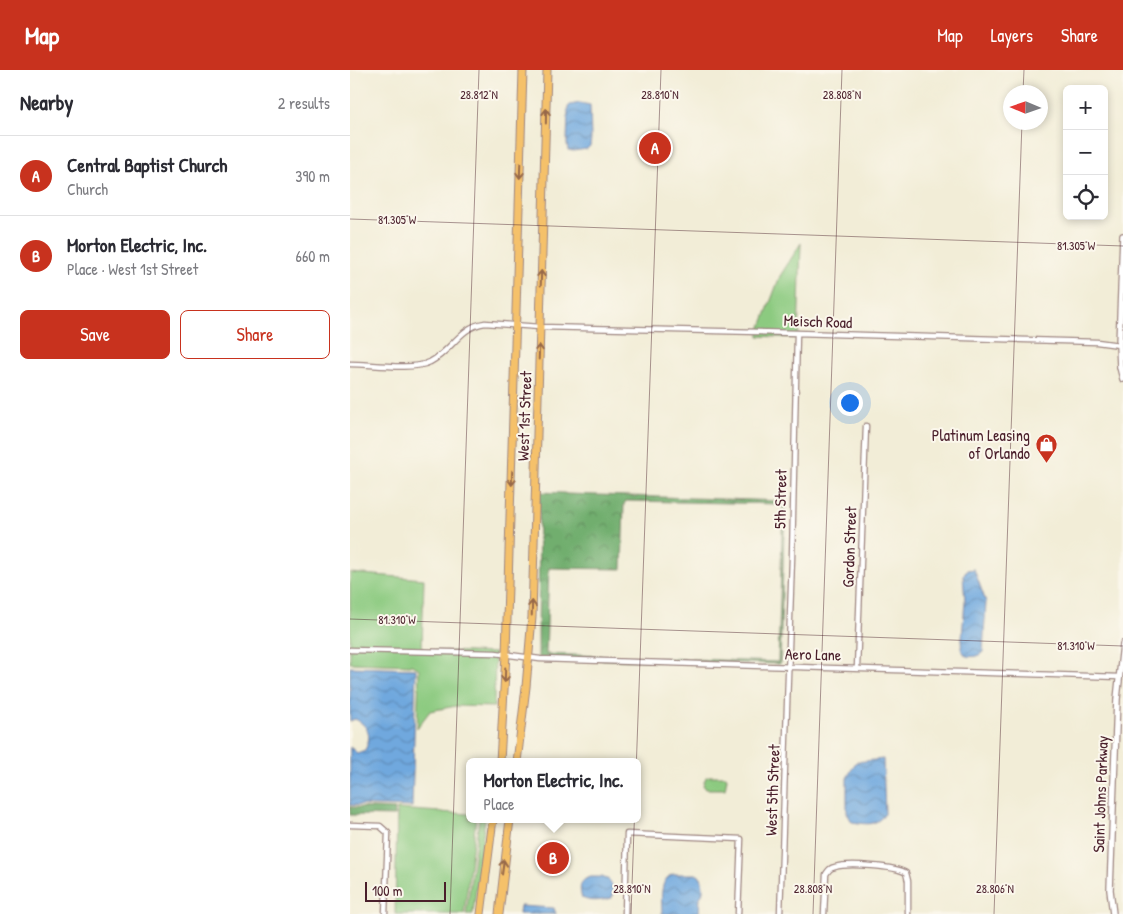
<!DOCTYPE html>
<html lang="en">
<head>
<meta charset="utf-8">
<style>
	body { margin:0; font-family:"Patrick Hand",sans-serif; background:#f2f2f3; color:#2b2b33 }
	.controls { position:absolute; right:15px; top:15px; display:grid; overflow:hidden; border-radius:8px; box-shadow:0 2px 8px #0003 }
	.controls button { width:45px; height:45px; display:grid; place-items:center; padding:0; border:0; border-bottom:1px solid #e1e1e2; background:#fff; color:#2b2b33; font:25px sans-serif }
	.compass { position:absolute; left:653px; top:15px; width:45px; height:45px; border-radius:50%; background:#fff; box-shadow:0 2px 8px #0003; rotate:272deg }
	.scale { position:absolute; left:15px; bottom:12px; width:81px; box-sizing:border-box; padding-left:5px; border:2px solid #4a1f2b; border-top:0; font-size:14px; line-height:18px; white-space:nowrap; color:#4a1f2b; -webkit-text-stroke:4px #fbf7ec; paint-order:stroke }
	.you { position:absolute; left:499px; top:332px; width:18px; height:18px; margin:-12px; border:4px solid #fff; border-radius:50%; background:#1a73e8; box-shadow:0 0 0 8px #1a73e833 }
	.badge { display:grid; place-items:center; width:32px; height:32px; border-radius:50%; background:#c8321e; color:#fff; font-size:16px; font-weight:700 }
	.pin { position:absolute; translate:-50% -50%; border:2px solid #fff; box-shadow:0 1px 5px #0006 }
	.popup { position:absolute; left:116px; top:688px; width:175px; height:65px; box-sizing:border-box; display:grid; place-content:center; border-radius:8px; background:#fff; filter:drop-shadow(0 1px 4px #0005); font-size:16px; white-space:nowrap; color:#7c7c81 }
	.popup b { font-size:19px; color:#2b2b33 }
	.popup::after { content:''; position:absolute; left:50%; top:100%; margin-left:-10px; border:10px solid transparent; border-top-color:#fff }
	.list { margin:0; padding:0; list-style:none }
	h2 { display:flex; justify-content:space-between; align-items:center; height:65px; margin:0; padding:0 20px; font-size:21px }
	h2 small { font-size:16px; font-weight:400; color:#7c7c81 }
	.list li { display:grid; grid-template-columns:32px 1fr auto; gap:15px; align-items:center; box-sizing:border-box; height:80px; padding:0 20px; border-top:1px solid #e1e1e2 }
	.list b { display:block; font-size:19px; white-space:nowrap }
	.list p { margin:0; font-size:16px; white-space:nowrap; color:#7c7c81 }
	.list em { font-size:16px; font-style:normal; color:#7c7c81 }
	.actions { display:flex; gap:10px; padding:15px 20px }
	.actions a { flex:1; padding:11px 0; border:1px solid #c8321e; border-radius:8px; text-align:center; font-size:18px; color:#c8321e }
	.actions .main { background:#c8321e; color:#fff }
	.icon { flex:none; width:28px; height:28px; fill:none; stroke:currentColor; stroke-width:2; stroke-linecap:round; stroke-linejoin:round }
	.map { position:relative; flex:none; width:773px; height:844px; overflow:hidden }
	header { display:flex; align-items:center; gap:30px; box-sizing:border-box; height:70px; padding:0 25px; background:#c8321e; color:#fff }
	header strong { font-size:24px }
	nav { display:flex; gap:28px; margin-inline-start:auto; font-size:18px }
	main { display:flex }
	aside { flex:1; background:#fff }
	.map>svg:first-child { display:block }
</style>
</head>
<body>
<header>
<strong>Map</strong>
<nav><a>Map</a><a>Layers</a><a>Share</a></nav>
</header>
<main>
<aside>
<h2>Nearby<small>2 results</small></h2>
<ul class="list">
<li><span class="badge">A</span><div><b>Central Baptist Church</b><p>Church</p></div><em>390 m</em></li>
<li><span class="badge">B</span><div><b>Morton Electric, Inc.</b><p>Place · West 1st Street</p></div><em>660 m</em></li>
</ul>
<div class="actions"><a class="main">Save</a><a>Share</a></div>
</aside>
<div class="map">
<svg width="773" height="844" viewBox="0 0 773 844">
	<defs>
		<pattern id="forest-crowns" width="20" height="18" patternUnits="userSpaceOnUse" patternTransform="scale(1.25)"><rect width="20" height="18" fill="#71ae6e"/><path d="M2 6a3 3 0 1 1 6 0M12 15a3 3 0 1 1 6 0" fill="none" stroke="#5f8d5b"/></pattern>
		<pattern id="water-waves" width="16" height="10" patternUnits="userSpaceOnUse" patternTransform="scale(1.25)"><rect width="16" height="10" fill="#6fa8de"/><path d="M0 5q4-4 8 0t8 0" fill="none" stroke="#5d88b4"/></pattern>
	</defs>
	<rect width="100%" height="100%" fill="#fbf7ec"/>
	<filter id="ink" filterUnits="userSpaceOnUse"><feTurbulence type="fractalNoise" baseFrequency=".02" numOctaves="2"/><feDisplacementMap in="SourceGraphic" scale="10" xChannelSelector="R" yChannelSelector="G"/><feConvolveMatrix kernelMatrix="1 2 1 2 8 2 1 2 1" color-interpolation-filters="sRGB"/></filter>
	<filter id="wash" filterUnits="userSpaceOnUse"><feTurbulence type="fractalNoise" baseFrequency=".0096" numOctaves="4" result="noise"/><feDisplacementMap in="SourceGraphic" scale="20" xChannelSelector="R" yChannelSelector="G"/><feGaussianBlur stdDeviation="1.12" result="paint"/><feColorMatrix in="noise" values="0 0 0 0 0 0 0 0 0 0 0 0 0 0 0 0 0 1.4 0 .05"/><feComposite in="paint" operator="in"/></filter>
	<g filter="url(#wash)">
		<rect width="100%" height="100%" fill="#f2edd7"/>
		<path fill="#8cca80" stroke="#6b7456" d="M451 173 448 268 409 266V262L430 206Z
			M0 503 74 509 72 580 145 583 144 637 106 636 80 641 67 658 69 600 68 598 61 595 0 593Z
			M359 706H376L377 708 375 719H356L353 715 356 707Z
			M47 739 119 744V749H126L114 844H45Z
			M129 749H135L123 844H116Z"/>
		<path fill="url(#forest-crowns)" stroke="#5e664c" fill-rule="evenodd" d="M189 422 214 423 217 424 435 431 430 594 188 588ZM276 431 433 434 428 592 196 584 199 498 272 499 274 434Z
			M0 737 45 739 44 746 0 745Z"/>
		<path fill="url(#water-waves)" stroke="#5c6484" d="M230 33 240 35 241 69 240 76 237 79 223 81 218 80 217 74 218 37 220 35Z
			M624 499 636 532 633 582C628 587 623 587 616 586L611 579 615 531 613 506 617 500Z
			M0 597 66 599 62 737 0 735V677L7 683 15 680C22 666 19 656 5 649L0 651Z
			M533 689 535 744C524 757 517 754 502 752L497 743V708L506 692Z
			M323 804H346L351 807C353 815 355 821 350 827L349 844H312C312 831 308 810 323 804Z
			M240 807H252L259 810 263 817 262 828C253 830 242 833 232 828 229 819 229 810 240 807Z
			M170 836 204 838 206 844H169Z"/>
	</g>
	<g filter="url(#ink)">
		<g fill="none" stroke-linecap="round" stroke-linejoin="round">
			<defs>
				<path id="minor" d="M0 294C20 294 63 301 80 292 102 281 109 257 135 253L190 257 447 263 747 272 769 275
					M0 580 145 583 190 589 769 607
					M507 598 516 356
					M0 755 30 756 38 763 35 844
					M275 844 277 764 391 769 388 844
					M430 844 442 488 447 263
					M474 844 476 804C479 800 480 798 485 797 497 793 546 796 556 803L558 811V844"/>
				<path id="tertiary" d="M773 166 769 275 770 297 773 309
					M763 844 760 820 767 629 773 574"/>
				<path id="primary" d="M150 692 156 584 173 0
					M167 692 176 617 182 547 197 0
					M131 844 143 749
					M149 844 160 749"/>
			</defs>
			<use href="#minor" stroke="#9e8681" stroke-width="7"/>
			<use href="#tertiary" stroke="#9e8681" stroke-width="8"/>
			<use href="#primary" stroke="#9e8681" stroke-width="9"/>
			<use href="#minor" stroke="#fff" stroke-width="4.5"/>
			<use href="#tertiary" stroke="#fff" stroke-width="5.5"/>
			<use href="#primary" stroke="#f5c16b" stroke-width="7"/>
		</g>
		<defs><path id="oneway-shaft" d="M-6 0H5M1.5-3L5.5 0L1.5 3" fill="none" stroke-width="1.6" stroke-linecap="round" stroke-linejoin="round" transform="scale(1.25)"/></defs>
		<g stroke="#976848">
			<use href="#oneway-shaft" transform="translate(196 46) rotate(-89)"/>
			<use href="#oneway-shaft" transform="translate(170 101) rotate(92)"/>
			<use href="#oneway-shaft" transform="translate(191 208) rotate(-88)"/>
			<use href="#oneway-shaft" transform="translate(189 282) rotate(-88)"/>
			<use href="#oneway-shaft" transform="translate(162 408) rotate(92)"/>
			<use href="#oneway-shaft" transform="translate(182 538) rotate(-88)"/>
			<use href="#oneway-shaft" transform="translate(155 605) rotate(92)"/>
			<use href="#oneway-shaft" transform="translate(153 797) rotate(-83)"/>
		</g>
	</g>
	<path fill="none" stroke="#4a1f2b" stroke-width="1" stroke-opacity="0.45" d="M673 22 674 0M0 149 773 176M0 549 773 576M100 844 129 0M281 844 311 0M463 844 492 0M644 844 672 52"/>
	<defs>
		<symbol id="shop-pin" viewBox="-11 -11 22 30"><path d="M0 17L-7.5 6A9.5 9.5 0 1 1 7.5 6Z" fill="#c8321e" stroke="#fbf7ec"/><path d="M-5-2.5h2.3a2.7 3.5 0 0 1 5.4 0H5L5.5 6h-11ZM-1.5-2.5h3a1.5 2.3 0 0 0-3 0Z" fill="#fff"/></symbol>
	</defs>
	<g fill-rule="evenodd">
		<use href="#shop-pin" x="684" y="362" width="25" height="34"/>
	</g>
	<g text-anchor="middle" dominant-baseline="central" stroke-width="4" stroke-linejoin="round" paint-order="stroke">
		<g font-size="16" fill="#4a1f2b" stroke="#fbf7ec">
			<text transform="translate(468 251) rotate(2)">Meisch Road</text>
			<text transform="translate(174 346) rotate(-88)">West 1st Street</text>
			<text transform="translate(430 429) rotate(-89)">5th Street</text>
			<text transform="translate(499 477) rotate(-88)">Gordon Street</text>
			<text transform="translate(463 584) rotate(1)">Aero Lane</text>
			<text transform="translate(422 720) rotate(-88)">West 5th Street</text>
			<text transform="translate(750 724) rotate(-88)">Saint Johns Parkway</text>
		</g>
		<g font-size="16" fill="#4a1f2b" stroke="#fbf7ec" text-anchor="end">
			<text x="680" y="365">Platinum Leasing<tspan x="680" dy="18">of Orlando</tspan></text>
		</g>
	</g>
	<g font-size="12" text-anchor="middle" fill="#4a1f2b" stroke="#fbf7ec" stroke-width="4" stroke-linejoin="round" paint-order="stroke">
		<text x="129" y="29">28.812°N</text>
		<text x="310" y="29">28.810°N</text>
		<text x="492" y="29">28.808°N</text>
		<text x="47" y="154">81.305°W</text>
		<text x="726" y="180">81.305°W</text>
		<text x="47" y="554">81.310°W</text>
		<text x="726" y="580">81.310°W</text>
		<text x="282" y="823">28.810°N</text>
		<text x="463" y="823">28.808°N</text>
		<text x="645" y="823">28.806°N</text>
	</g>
</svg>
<div class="controls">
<button>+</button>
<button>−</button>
<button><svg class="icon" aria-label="locate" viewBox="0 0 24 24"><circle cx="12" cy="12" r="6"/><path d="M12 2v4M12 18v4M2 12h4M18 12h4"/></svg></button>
</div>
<svg class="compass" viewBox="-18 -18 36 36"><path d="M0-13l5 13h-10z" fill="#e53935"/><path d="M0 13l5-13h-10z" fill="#7c7c81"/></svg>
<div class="scale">100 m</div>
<div class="you"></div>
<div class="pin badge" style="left:305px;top:78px">A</div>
<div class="pin badge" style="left:203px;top:788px">B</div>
<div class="popup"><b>Morton Electric, Inc.</b>Place</div>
</div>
</main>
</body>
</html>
